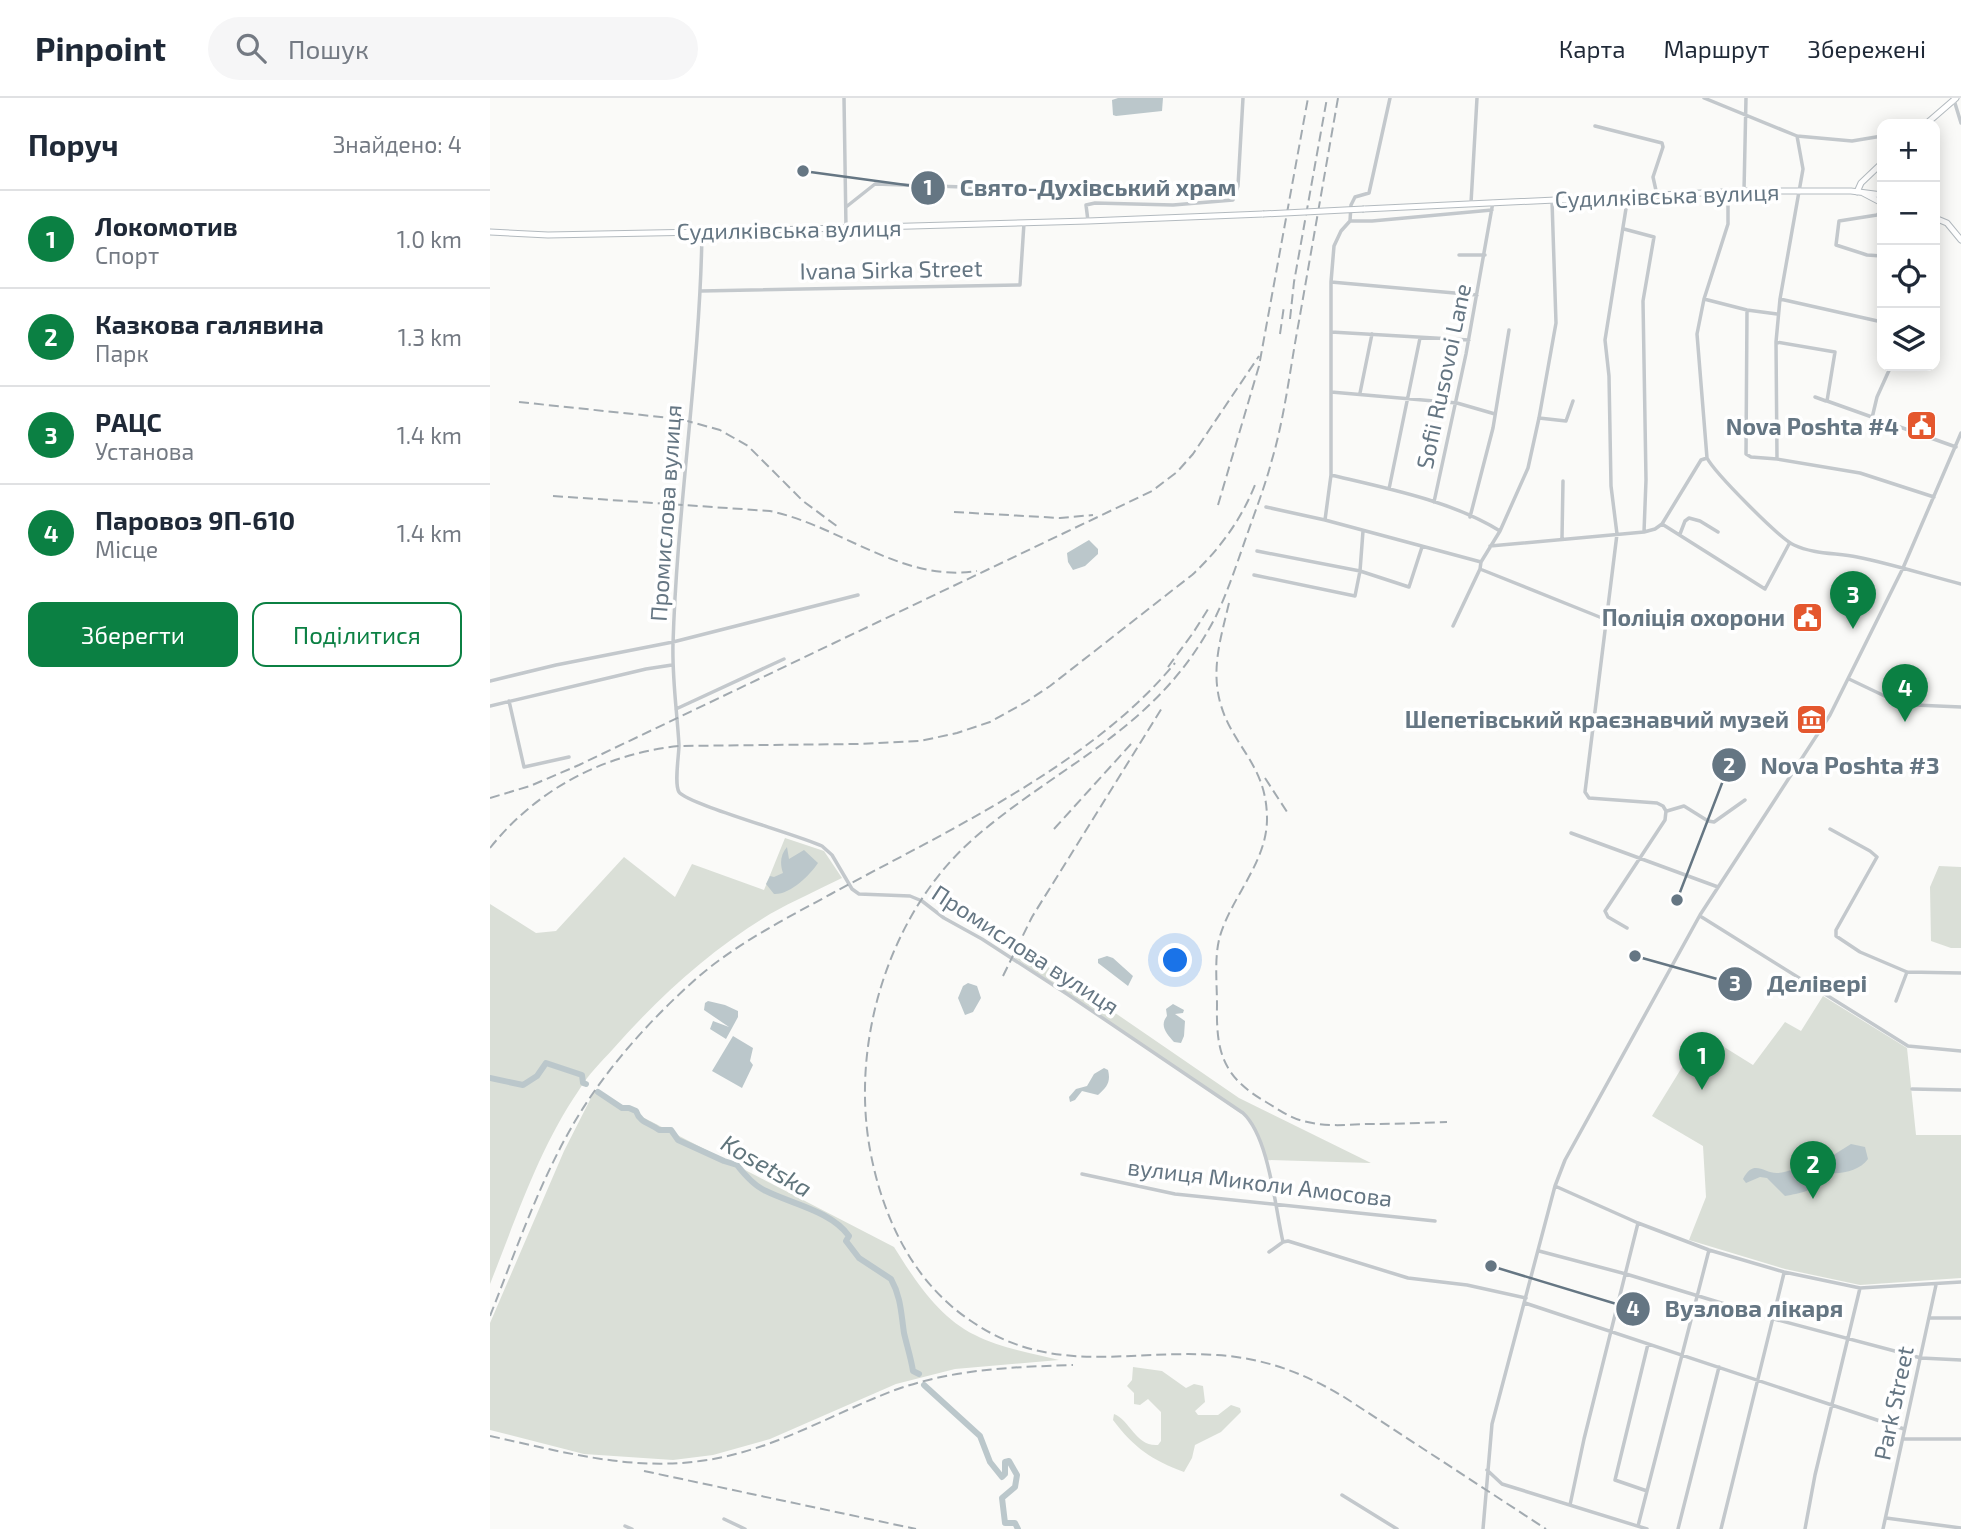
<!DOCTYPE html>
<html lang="uk">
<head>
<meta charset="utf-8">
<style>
	body { margin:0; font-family:"Exo 2",sans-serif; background:#f6f6f7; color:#1f2937 }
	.controls { position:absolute; right:21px; top:21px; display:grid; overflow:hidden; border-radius:14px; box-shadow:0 4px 18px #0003 }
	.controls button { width:63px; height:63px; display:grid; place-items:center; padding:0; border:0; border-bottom:2px solid #e0e1e3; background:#fff; color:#1f2937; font:35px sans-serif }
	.you { position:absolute; left:686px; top:863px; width:24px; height:24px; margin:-18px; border:5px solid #fff; border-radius:50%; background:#1a73e8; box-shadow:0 0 0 10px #1a73e833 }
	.badge { display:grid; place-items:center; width:46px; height:46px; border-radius:50%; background:#0b8043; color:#fff; font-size:23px; font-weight:700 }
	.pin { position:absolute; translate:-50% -58px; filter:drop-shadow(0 2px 4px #0008) }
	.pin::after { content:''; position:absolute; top:37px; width:24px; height:21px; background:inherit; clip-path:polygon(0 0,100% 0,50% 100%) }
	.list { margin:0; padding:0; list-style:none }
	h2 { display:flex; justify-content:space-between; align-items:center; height:91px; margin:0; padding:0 28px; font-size:30px }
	h2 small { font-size:23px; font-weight:400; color:#747a83 }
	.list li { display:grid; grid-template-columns:46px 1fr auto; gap:21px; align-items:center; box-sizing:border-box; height:98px; padding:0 28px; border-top:2px solid #e0e1e3 }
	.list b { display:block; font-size:26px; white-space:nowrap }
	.list p { margin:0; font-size:23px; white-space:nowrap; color:#747a83 }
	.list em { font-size:23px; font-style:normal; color:#747a83 }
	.actions { display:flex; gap:14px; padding:21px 28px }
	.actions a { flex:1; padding:16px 0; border:2px solid #0b8043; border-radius:14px; text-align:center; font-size:24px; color:#0b8043 }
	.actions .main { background:#0b8043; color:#fff }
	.icon { flex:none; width:38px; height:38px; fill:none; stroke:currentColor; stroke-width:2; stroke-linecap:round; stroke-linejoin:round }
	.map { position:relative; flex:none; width:1471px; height:1431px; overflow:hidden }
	header { display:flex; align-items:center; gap:42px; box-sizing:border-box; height:98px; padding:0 35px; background:#fff; border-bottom:2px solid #e0e1e3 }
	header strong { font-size:33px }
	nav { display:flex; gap:38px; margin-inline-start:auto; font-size:24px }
	.search { width:490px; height:63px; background:#f6f6f7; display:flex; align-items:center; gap:18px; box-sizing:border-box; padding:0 24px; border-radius:38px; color:#747a83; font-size:26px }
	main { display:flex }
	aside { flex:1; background:#fff }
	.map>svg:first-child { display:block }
</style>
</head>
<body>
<header>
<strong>Pinpoint</strong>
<div class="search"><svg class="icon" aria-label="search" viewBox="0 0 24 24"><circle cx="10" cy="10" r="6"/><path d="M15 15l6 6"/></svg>Пошук</div>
<nav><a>Карта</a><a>Маршрут</a><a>Збережені</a></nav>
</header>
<main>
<aside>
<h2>Поруч<small>Знайдено: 4</small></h2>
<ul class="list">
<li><span class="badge">1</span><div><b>Локомотив</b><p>Спорт</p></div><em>1.0 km</em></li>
<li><span class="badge">2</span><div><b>Казкова галявина</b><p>Парк</p></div><em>1.3 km</em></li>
<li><span class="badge">3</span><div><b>РАЦС</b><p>Установа</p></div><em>1.4 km</em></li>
<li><span class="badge">4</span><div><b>Паровоз 9П-610</b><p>Місце</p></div><em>1.4 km</em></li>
</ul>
<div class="actions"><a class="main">Зберегти</a><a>Поділитися</a></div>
</aside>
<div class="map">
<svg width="1471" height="1431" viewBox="0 0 1471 1431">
	<rect width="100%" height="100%" fill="#fafaf8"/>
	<path fill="#dadfd7" d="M295 740 334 753 352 780C328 792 303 803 280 816 220 852 169 899 123 951 111 964 98 977 89 992 49 1050 26 1121 0 1186V806L46 835 66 833 134 759 185 799 202 766 274 792Z
		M1449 768 1471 769V850H1461L1441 843 1440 789Z
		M532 851 749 1000 881 1065 776 1062 771 1046 759 1021 525 860Z
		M1333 898 1417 950 1426 1037H1471V1180L1370 1187 1295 1171 1199 1142 1216 1099 1213 1048 1162 1018 1194 966 1191 963 1204 941 1218 939 1263 967 1295 924 1311 933Z
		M104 994 404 1149C424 1181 449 1220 485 1237 510 1250 542 1255 569 1262L465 1271 406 1286 280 1341 223 1357 183 1362 94 1356 0 1332V1225L74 1053Z
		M643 1269 672 1273 696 1290 704 1286 713 1288 715 1304 705 1313 708 1317H728L741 1307 750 1310 751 1314 731 1334 705 1347 702 1360 694 1374C662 1362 644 1350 623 1322L624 1316C640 1322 646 1349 668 1347L671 1343V1314L658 1301 650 1307 644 1306V1295L637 1288 642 1282Z"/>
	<path fill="#bbc7cb" d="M628 0H673L672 13 626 18 623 17 622 2Z
		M599 442 608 451V456L595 468 583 472 578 464 577 455Z
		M297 749 299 761 314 752 328 765C320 777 300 797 284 796L276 786 280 778 284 779 293 775C290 766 290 757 297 749Z
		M617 858 623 860 643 878 638 888 608 865V861Z
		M478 885 487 888 491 900 483 914 475 917 468 900 473 888Z
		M218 903 235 907 248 913V919L236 941 220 931 223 923 239 929 214 912 215 905Z
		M683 906 694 912 693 915 685 916 695 923 694 938 691 945 684 944C677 936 669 928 677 918L676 911Z
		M243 938 263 950 260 963 263 967 252 990 222 973Z
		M614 970 618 972C621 984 617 989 608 997L592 993 585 1002 580 1004 579 999 586 991 597 988 604 976Z
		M1361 1046 1375 1049 1378 1061C1370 1072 1354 1076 1341 1075L1338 1071 1337 1061Z
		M1321 1065 1328 1072C1332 1093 1312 1095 1295 1098L1277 1080 1270 1079 1256 1085 1253 1081C1264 1060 1274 1076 1288 1075 1298 1074 1313 1068 1321 1065Z"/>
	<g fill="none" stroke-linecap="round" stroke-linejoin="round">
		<path stroke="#bbc7cb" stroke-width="6" d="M0 980 33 987 47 978 56 965 92 977 93 985 96 986
			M108 994 132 1010H139L146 1013C150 1025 160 1025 169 1032H181L188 1042 234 1063 247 1067C254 1076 264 1088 276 1093 302 1106 341 1113 359 1138L356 1143 369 1160 401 1181C411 1199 411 1215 414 1235 417 1248 421 1260 423 1273L429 1276
			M434 1287 490 1338 500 1364 512 1379 515 1376V1364L519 1363 527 1377 525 1389 512 1400 515 1425H525L528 1431"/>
		<defs>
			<path id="secondary" d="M1436 26 1466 0
				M1367 94 1371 85 1392 65
				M1373 95 1392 105
				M1445 109V115
				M874 111 1254 93H1361L1392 97
				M1445 120 1457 125 1471 142
				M0 134 58 137 212 134 598 123 773 116"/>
		</defs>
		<use href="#secondary" stroke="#b3babf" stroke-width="7"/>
		<path stroke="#c3c8cc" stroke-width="3.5" d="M354 0 356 130
			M1214 0 1307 38 1362 43 1392 38
			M1464 2 1471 25
			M1105 28 1172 45 1173 49 1163 79 1167 97
			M1307 38 1313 71 1290 201 1286 244 1287 361 1370 375 1444 399
			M1238 93V126L1214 201 1207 236 1217 360C1225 375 1289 440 1304 447 1323 456 1346 455 1367 459 1402 466 1436 477 1471 486
			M1254 93 1256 0
			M981 105 987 0
			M356 109 385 86 503 90
			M1392 112 1387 117 1349 123 1346 147 1377 157 1392 158
			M598 123 596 107 605 105 683 107 743 102 748 88 753 0
			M860 123H882L1002 112
			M860 123 861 107 865 99 879 95 900 0
			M1134 131 1164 139 1153 203 1156 382 1154 434
			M212 134C210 272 187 409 183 546 182 580 187 613 189 647 189 657 184 686 189 694 197 706 309 737 332 748L342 757 362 791 369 796 420 798 432 803 454 820 492 841 577 896 753 1015C779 1039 785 1109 793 1144
			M969 157H995
			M841 184 987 197
			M211 193 530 187 534 125
			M1214 201 1257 212 1287 216
			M1290 201 1392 224
			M1257 212 1256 356 1261 359 1287 361
			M841 234 979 242
			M1286 244 1345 254 1337 303 1466 349
			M841 294 967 305 1005 316
			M870 295 882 236
			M1325 299 1336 303
			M1049 320 1076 323 1083 303
			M1382 320 1387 299 1401 268
			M841 377C896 390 962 403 1010 433
			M899 391 930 240
			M944 404 976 256 1003 104
			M776 409 835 422 991 464
			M980 419 1003 330 1019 232
			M835 422 841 377V184L844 148 851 133 860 123
			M1172 426 1211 362 1217 360
			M1190 436 1195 423 1199 420 1210 423 1228 434
			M1072 440 1073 383
			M1000 448 1154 434 1165 431 1172 426 1275 491 1299 446
			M767 453 870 473 919 489 932 449
			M990 471 1117 522
			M764 477 865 498 870 473 873 433
			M963 528 990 471 991 464 1010 433 1038 370 1049 320 1066 225 1062 103
			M1359 581 1403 602 1425 607 1471 609
			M0 583 66 567 183 544 368 497
			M19 603 34 669 79 659
			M0 608 156 571 182 567
			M186 611 294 561
			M1177 713 1194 708 1218 723 1224 724 1255 702
			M1340 731 1380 753 1387 759 1346 832V838L1370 854 1417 874 1471 875
			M1081 735 1228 789
			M1210 818 1418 948 1471 953
			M1137 830 1118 819 1115 813 1175 722 1176 713 1173 708 1167 705 1099 700 1095 694 1127 436 1121 388 1119 278 1115 242 1138 98
			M1406 903 1417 874
			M1422 991 1471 992
			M592 1076 685 1096 945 1123
			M1065 1088 1148 1125 1219 1152 1294 1174 1370 1190 1471 1184
			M1049 1153 1136 1176 1284 1221 1431 1260 1471 1262
			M779 1154 793 1144 798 1143 918 1180 977 1187 1036 1200
			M1035 1205 1414 1331
			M1439 1220H1471
			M1158 1246 1125 1382 1157 1393 1219 1152
			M1413 1341H1471
			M997 1372 1012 1386 1157 1431
			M852 1397 907 1431
			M1080 1407 1094 1341 1148 1125
			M1396 1420 1471 1430
			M234 1421 255 1431
			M135 1428 142 1431
			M1148 1428 1157 1393
			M993 1431 1002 1326 1065 1088 1075 1062 1210 817 1340 617 1413 470 1471 335
			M1188 1431 1229 1269
			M1231 1431 1294 1175
			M1315 1431 1325 1377 1370 1190
			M1393 1431 1446 1187"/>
		<use href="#secondary" stroke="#fff" stroke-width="5"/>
		<path stroke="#a2aab0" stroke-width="2" stroke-dasharray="10 5" stroke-linecap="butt" d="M848 0C835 74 822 149 809 223 800 270 795 319 781 365 775 388 766 411 758 434 748 462 739 491 726 518 668 632 571 664 482 742 398 817 359 947 381 1057 394 1122 424 1185 481 1223 563 1279 637 1251 727 1257 774 1260 814 1275 854 1299L1056 1431
			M800 221 804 184 837 0
			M790 236 794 208
			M29 304 190 321 230 332 258 348 313 403 348 429
			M63 398 280 413C351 428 412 485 487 473
			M728 407 769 268 818 0
			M464 414 570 420 603 417
			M739 505C731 539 721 570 730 604 742 649 777 666 777 721 777 764 742 798 730 838 724 859 727 885 727 907 726 955 733 979 776 1004 788 1011 800 1020 813 1023 834 1029 856 1027 877 1026 903 1026 930 1025 957 1024
			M678 569 703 535 720 508
			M775 680 799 717
			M0 700 40 688 89 667 662 393 687 374 703 356 769 258
			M564 731 641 646
			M0 750C47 691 114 656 189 648L367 646 430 643 467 635 500 624 536 604 560 588 702 477C729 452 751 422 765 387
			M513 878 542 819 672 610
			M0 1218C27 1150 51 1078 90 1015 121 965 163 919 207 880 246 846 295 821 341 796 455 734 601 667 685 565
			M0 1338C69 1353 139 1373 210 1363 281 1354 339 1317 405 1292 463 1271 522 1269 583 1267
			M154 1373 426 1431"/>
		<defs>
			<path id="secondary-bridge" d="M773 116 874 111"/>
		</defs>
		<use href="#secondary-bridge" stroke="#b3babf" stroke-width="7" stroke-linecap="butt"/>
		<use href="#secondary-bridge" stroke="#fff" stroke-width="5"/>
	</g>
	<defs>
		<symbol id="civic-square" viewBox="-11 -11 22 22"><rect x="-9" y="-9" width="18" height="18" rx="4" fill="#e4572e" stroke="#fff"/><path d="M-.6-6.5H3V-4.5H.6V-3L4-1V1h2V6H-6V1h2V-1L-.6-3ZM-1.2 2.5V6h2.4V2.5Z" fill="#fff"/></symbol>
		<symbol id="museum-square" viewBox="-11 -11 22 22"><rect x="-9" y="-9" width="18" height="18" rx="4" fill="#e4572e" stroke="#fff"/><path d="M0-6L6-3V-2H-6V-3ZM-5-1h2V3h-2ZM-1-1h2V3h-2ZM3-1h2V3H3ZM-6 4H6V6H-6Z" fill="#fff"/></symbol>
	</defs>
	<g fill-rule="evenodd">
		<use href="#civic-square" x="1414" y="310" width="35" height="35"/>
		<use href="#civic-square" x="1300" y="502" width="35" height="35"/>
		<use href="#museum-square" x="1304" y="604" width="35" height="35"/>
	</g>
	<g text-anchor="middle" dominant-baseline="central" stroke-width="7" stroke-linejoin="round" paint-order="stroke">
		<g font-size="23" fill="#657683" stroke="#fff">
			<text transform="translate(1177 97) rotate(-2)">Судилківська вулиця</text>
			<text transform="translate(299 131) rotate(-1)">Судилківська вулиця</text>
			<text transform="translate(401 171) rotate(-1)">Ivana Sirka Street</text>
			<text transform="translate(953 278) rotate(-78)">Sofii Rusovoi Lane</text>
			<text transform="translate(175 415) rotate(-86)">Промислова вулиця</text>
			<text transform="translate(536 851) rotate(33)">Промислова вулиця</text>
			<text transform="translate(770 1084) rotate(7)">вулиця Миколи Амосова</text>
			<text transform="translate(1403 1305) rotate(-78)">Park Street</text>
		</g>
		<g font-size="23" font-weight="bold" fill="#657683" stroke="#fff" text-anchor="end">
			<text x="1409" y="328">Nova Poshta #4</text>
			<text x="1295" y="519">Поліція охорони</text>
			<text x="1299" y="621">Шепетівський краєзнавчий музей</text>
		</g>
		<g font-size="24" font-style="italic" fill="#60757c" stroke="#fff">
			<text transform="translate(277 1067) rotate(30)">Kosetska</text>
		</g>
	</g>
	<path fill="none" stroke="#657683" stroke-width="2.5" d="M313 73L438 90M1187 802L1239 667M1145 858L1245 886M1001 1168L1143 1211"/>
	<g fill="#657683" stroke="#fff" stroke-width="2.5">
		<circle cx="313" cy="73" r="7"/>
		<circle cx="1187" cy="802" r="7"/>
		<circle cx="1145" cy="858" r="7"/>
		<circle cx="1001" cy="1168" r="7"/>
		<circle cx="438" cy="90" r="18"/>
		<circle cx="1239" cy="667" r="18"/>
		<circle cx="1245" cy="886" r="18"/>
		<circle cx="1143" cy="1211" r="18"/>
	</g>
	<g font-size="21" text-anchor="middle" font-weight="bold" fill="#fff">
		<text x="438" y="97">1</text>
		<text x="1239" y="675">2</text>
		<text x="1245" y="893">3</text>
		<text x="1143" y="1218">4</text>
	</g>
	<g font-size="24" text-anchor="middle" font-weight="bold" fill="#657683" stroke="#fff" stroke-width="7" stroke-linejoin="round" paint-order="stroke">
		<text x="608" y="98">Свято-Духівський храм</text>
		<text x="1360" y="676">Nova Poshta #3</text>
		<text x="1327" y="894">Делівері</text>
		<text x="1264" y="1219">Вузлова лікаря</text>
	</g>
</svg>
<div class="controls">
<button>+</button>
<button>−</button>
<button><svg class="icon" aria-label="locate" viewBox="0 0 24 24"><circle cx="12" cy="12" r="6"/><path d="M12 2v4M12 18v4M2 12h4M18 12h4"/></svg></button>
<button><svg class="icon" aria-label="layers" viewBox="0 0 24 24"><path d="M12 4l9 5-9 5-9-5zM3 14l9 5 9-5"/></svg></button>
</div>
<div class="you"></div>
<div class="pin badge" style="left:1212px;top:992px">1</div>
<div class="pin badge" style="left:1323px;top:1101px">2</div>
<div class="pin badge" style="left:1363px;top:531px">3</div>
<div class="pin badge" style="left:1415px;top:624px">4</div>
</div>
</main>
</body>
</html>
